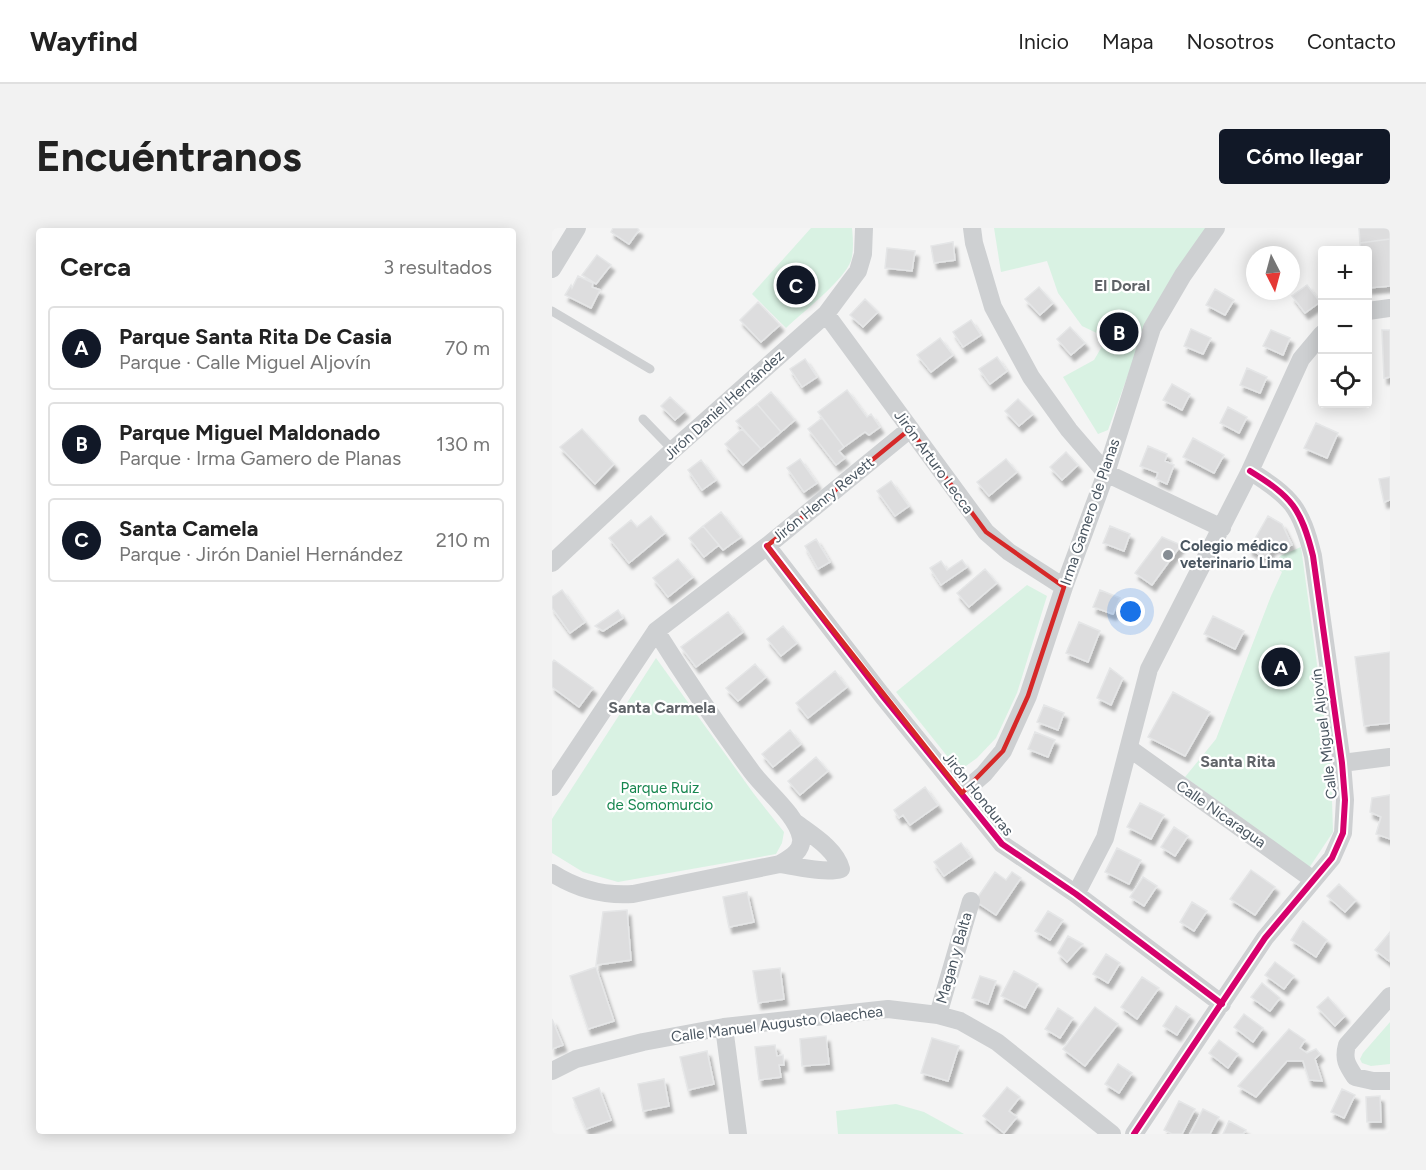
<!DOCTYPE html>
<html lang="es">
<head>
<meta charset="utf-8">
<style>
	body { margin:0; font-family:Figtree,sans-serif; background:#f2f2f2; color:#222 }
	.controls { position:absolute; right:18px; top:18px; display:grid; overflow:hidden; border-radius:6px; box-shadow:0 3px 15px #0003 }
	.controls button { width:54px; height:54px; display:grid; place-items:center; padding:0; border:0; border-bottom:2px solid #e0e0e0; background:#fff; color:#222; font:30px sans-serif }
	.compass { position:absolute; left:694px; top:18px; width:54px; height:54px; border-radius:50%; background:#fff; box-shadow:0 3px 15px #0003; rotate:174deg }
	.you { position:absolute; left:579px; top:384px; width:21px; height:21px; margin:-15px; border:4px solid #fff; border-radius:50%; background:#1a73e8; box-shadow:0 0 0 9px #1a73e833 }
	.badge { display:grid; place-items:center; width:39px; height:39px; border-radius:50%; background:#111827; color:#fff; font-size:20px; font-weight:700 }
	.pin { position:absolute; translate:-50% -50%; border:3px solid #fff; box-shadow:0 2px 6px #0006 }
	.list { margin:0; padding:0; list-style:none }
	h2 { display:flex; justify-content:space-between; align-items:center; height:78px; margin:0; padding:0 24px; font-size:26px }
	h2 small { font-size:20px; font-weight:400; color:#767676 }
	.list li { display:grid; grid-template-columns:39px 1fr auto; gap:18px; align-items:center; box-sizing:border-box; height:84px; margin:0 12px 12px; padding:0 12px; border:2px solid #e0e0e0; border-radius:6px }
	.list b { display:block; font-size:22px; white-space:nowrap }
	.list p { margin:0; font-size:20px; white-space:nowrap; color:#767676 }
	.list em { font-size:20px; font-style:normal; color:#767676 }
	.icon { flex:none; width:33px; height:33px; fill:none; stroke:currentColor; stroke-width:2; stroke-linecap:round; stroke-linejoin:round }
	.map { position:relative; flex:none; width:838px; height:906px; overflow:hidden; border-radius:6px }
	header { display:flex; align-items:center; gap:36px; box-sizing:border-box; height:84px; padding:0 30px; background:#fff; border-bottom:2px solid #e0e0e0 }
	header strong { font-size:28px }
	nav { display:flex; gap:33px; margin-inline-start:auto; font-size:21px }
	.intro { display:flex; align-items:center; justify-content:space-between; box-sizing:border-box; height:144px; padding:0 36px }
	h1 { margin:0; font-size:42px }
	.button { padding:15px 27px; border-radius:6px; background:#111827; color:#fff; font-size:21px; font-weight:700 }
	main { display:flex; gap:36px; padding:0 36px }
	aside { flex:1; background:#fff; border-radius:6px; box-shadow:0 3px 15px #0003 }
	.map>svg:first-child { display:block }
</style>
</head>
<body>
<header>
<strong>Wayfind</strong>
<nav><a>Inicio</a><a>Mapa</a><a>Nosotros</a><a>Contacto</a></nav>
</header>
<div class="intro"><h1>Encuéntranos</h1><a class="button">Cómo llegar</a></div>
<main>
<aside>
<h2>Cerca<small>3 resultados</small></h2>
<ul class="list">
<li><span class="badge">A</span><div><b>Parque Santa Rita De Casia</b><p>Parque · Calle Miguel Aljovín</p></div><em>70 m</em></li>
<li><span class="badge">B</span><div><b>Parque Miguel Maldonado</b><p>Parque · Irma Gamero de Planas</p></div><em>130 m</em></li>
<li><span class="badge">C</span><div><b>Santa Camela</b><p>Parque · Jirón Daniel Hernández</p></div><em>210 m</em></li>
</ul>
</aside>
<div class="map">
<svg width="838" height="906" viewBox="0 0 838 906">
	<defs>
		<filter id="shadow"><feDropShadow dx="3.5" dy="6" stdDeviation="1.5" flood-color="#0004"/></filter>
	</defs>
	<rect width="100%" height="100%" fill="#f4f4f4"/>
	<path fill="#d9f2e3" d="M259 0H300C301 10 302 23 299 33 291 53 251 84 234 100L200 66Z
		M442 0H657L585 122 556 202 546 206 511 149 542 132 555 110 530 98 506 65 495 33 449 44Z
		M749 319 779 539 781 604 757 640 633 549 664 511 719 368 730 344 723 338 728 328Z
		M475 357 495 368 465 465 444 510 425 530 407 543 344 464Z
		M104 430 202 566 232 604 230 615 224 626 66 654 31 644 0 625V591Z
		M838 794V836L819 838 810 835 808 831 811 825Z
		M344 876 372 884 412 906H286L284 883Z"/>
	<path fill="#ddddde" stroke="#e5e6e7" stroke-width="1.5" filter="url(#shadow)" d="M61 0H85L87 2 77 16 59 4Z
		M807 0H838V11L808 15Z
		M838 11V58L816 60V22H809L808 15Z
		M401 14 403 32 382 35 379 18Z
		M335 20 363 23 360 43 333 40Z
		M45 27 59 37 44 56 30 47Z
		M26 48 41 55 40 59 48 62 39 80 13 67 19 57 20 60Z
		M755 57 768 74 753 85 740 68Z
		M487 59 501 75 488 87 473 71Z
		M663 61 682 72 673 87 654 77Z
		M313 71 326 84 311 99 298 87Z
		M206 74 228 97 209 114 188 92Z
		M419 92 429 107 411 119 401 104Z
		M518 99 533 115 519 127 505 111Z
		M639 101 659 110 651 126 632 118Z
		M719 102 738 110 731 127 711 118Z
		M830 102H838V149L832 150Z
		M388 110 401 127 379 144 365 127Z
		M445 129 455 143 438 156 427 141Z
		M253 131 265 149 250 159 238 141Z
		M695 140 715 149 708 165 688 157Z
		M620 156 638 166 630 182 611 172Z
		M295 162 315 189 319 186 328 199 317 207 313 204 292 219 266 184Z
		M219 164 243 192 229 204 205 176Z
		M118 169 133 183 123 192 109 178Z
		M466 171 481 186 467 198 453 183Z
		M205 176 229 204 209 221 184 193Z
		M676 179 695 189 687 205 668 195Z
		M270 190 292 219 287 223 293 230 284 237 256 201Z
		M764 195 786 205 775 230 752 220Z
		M30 201 62 236 43 256 8 219Z
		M190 201 209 221 191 237 173 216Z
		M641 210 672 227 662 245 631 229Z
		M596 218 615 226 613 233 622 237 615 256 604 251 606 245 588 238Z
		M514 224 526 237 510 252 498 239Z
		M248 231 265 255 252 264 235 240Z
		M454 231 465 244 437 268 425 254Z
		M149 232 164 252 150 262 136 242Z
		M838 249V272L832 274 827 251Z
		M339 253 357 278 343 288 325 263Z
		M169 284 189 309 171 322 151 298Z
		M99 288 113 305 77 335 57 310 79 292 85 299Z
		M716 288 730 296 740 317 729 322 724 318 719 321 714 330 697 321Z
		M151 298 167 317 152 329 137 310Z
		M558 298 578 306 572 323 551 315Z
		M610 309 629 317 600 357 583 345Z
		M264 311 278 334 266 341 253 318Z
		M126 331 141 349 116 369 101 350Z
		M410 332 415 339 389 357 378 340 389 333 395 342Z
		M433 341 445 355 417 379 405 365Z
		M10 362 33 394 18 405 0 380V369Z
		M548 362 568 370 561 386 541 379Z
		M66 382 71 390 51 403 43 398Z
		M176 384 191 404 144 439 129 419Z
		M661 388 692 403 683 421 652 406Z
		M527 394 548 403 536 434 514 425Z
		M231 398 245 415 229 428 215 411Z
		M838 424V495L812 498 803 429Z
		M2 432 41 460 27 479 0 459V435Z
		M203 436 214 449 186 473 174 460Z
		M558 440 571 450 559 477 545 470Z
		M283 443 295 459 256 490 244 475Z
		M621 464 658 484 633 528 596 509Z
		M492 477 512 485 506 502 485 494Z
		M238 502 249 516 221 539 210 526Z
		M483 504 503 512 496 529 476 521Z
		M264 529 276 543 248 567 236 553Z
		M373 559 386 577 358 597 351 587 347 590 342 582Z
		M838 567V611L824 606 829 589 818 584 820 570Z
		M588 575 612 587 599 611 575 599Z
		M622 599 636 608 623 628 609 619Z
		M409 615 419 629 392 648 382 634Z
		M565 620 589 632 577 656 553 644Z
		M699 642 723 659 703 687 678 671Z
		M443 644 454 652 460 644 469 650 444 687 423 673Z
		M591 649 605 658 592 678 578 669Z
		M787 656 804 672 793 684 775 668Z
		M195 664 202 694 177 699 171 669Z
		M640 674 655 683 642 703 628 694Z
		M75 682 79 732 44 737 51 684Z
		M496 683 511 692 498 712 483 703Z
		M751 693 775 712 764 729 739 712Z
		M838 704V731L837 733 823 722Z
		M516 708 531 716 515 734 506 725Z
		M554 726 568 735 556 755 541 746Z
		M723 734 742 748 732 761 713 747Z
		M44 739 62 793 36 801 18 748Z
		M228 740 232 771 206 775 201 743Z
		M462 743 486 756 473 780 449 768Z
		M428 748 444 753 436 776 420 770Z
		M590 749 607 760 585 791 569 779Z
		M710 755 728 770 718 783 699 769Z
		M776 769 793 788 783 798 765 779Z
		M624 778 638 787 625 807 611 798Z
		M543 779 566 796 533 838 511 821Z
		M506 780 521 790 508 810 493 801Z
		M692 786 711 800 701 814 682 799Z
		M0 791 11 817 0 821Z
		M737 801 753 812 748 820 755 825 764 821 768 826 763 831 770 853 757 852 751 833H735L704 869 686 858Z
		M274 808 277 836 250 838 248 811Z
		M380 810 407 818 396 853 369 845Z
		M667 812 686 826 676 840 657 825Z
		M223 817 225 828 231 827 232 837H227L229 849 207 852 203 819Z
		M155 823 162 856 136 862 128 829Z
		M566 836 580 845 567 865 553 856Z
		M112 851 117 878 91 883 86 856Z
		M455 859 468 869 457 883 465 889 452 905 431 888Z
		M47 860 59 892 34 901 21 870Z
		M790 861 803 867 792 890 779 884Z
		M828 868 829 894H815L814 869Z
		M627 873 643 881 630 906H620L612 902Z
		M651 881 667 889 658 906H638Z
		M677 893 694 902 691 906H671Z"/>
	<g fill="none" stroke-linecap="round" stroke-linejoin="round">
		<path stroke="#ced0d2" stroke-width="9" d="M0 83 98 141
			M91 191 121 222"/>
		<path stroke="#ced0d2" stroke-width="18" d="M420 0 422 15 441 79 479 149 517 202 554 245 670 300
			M0 41 25 0
			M816 83 838 80
			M274 86 434 304 457 324 512 359
			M215 318 329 466 450 616 524 666 670 776
			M0 335 121 222 274 86 306 43 311 26 312 0
			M577 520 760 651
			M790 535 838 529
			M0 559 104 403 215 318 358 201
			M410 565 432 546 451 523 476 468 512 359 554 245 600 100 631 47 664 0
			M228 636C244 638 274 646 289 641 284 621 260 607 244 595
			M0 645C25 661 52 668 81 666L228 636C238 630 251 623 249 610 245 587 214 563 200 544 166 498 134 451 104 403
			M524 666 553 610 597 441 698 243 749 131 770 106
			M838 768 795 817C791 831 795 837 803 849L821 853H838
			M386 787 419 673
			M172 799 186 906
			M0 843 24 831 91 814 172 799 336 781 386 787 408 793 445 814 560 906
			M582 906 713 710 780 630 791 605 793 572 790 535 761 328C749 280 740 269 698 243"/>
		<defs>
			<path id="cycleway" d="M215 318 329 466 450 616 524 666 670 776
				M582 906 713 710 780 630 791 605 793 572 790 535 761 328C749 280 740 269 698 243"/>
		</defs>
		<use href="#cycleway" stroke="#fff" stroke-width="10"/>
		<use href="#cycleway" stroke="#d6006c" stroke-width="6"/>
	</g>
	<path fill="none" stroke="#d62828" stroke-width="4.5" stroke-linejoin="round" d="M358 201 434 304 512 359 476 468 451 523 410 565 215 318Z"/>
	<circle fill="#868d94" stroke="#fff" stroke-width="2" cx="616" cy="327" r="6"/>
	<g text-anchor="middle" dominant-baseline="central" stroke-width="4.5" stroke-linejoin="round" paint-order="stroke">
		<g font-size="15" fill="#4a5661" stroke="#fff">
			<text transform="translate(172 177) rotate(-42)">Jirón Daniel Hernández</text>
			<text transform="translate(382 234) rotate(54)">Jirón Arturo Lecca</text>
			<text transform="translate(271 272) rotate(-39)">Jirón Henry Revett</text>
			<text transform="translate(538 284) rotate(-71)">Irma Gamero de Planas</text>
			<text transform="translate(772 506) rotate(-97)">Calle Miguel Aljovín</text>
			<text transform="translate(426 566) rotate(51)">Jirón Honduras</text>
			<text transform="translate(669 586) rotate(35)">Calle Nicaragua</text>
			<text transform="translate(402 730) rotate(-74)">Magan y Balta</text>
			<text transform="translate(225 796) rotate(-7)">Calle Manuel Augusto Olaechea</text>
		</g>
		<g font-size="15" font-weight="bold" fill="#4a5661" stroke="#fff" text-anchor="start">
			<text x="628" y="318">Colegio médico<tspan x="628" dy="17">veterinario Lima</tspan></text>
		</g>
		<g font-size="15" fill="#17864f" stroke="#fff">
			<text x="108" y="560">Parque Ruiz<tspan x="108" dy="17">de Somomurcio</tspan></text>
		</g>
		<g font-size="16" font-weight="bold" fill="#5f6368" stroke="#fff">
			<text x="570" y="57">El Doral</text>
			<text x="110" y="479">Santa Carmela</text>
			<text x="686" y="533">Santa Rita</text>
		</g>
	</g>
</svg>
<div class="controls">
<button>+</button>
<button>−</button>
<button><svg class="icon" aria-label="locate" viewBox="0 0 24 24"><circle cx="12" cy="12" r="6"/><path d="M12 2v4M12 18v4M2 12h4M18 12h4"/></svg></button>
</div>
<svg class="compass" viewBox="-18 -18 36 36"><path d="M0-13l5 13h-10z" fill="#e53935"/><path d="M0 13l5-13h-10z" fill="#767676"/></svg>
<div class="you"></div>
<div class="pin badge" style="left:729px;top:439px">A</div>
<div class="pin badge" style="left:567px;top:104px">B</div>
<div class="pin badge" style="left:244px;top:57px">C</div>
</div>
</main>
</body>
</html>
